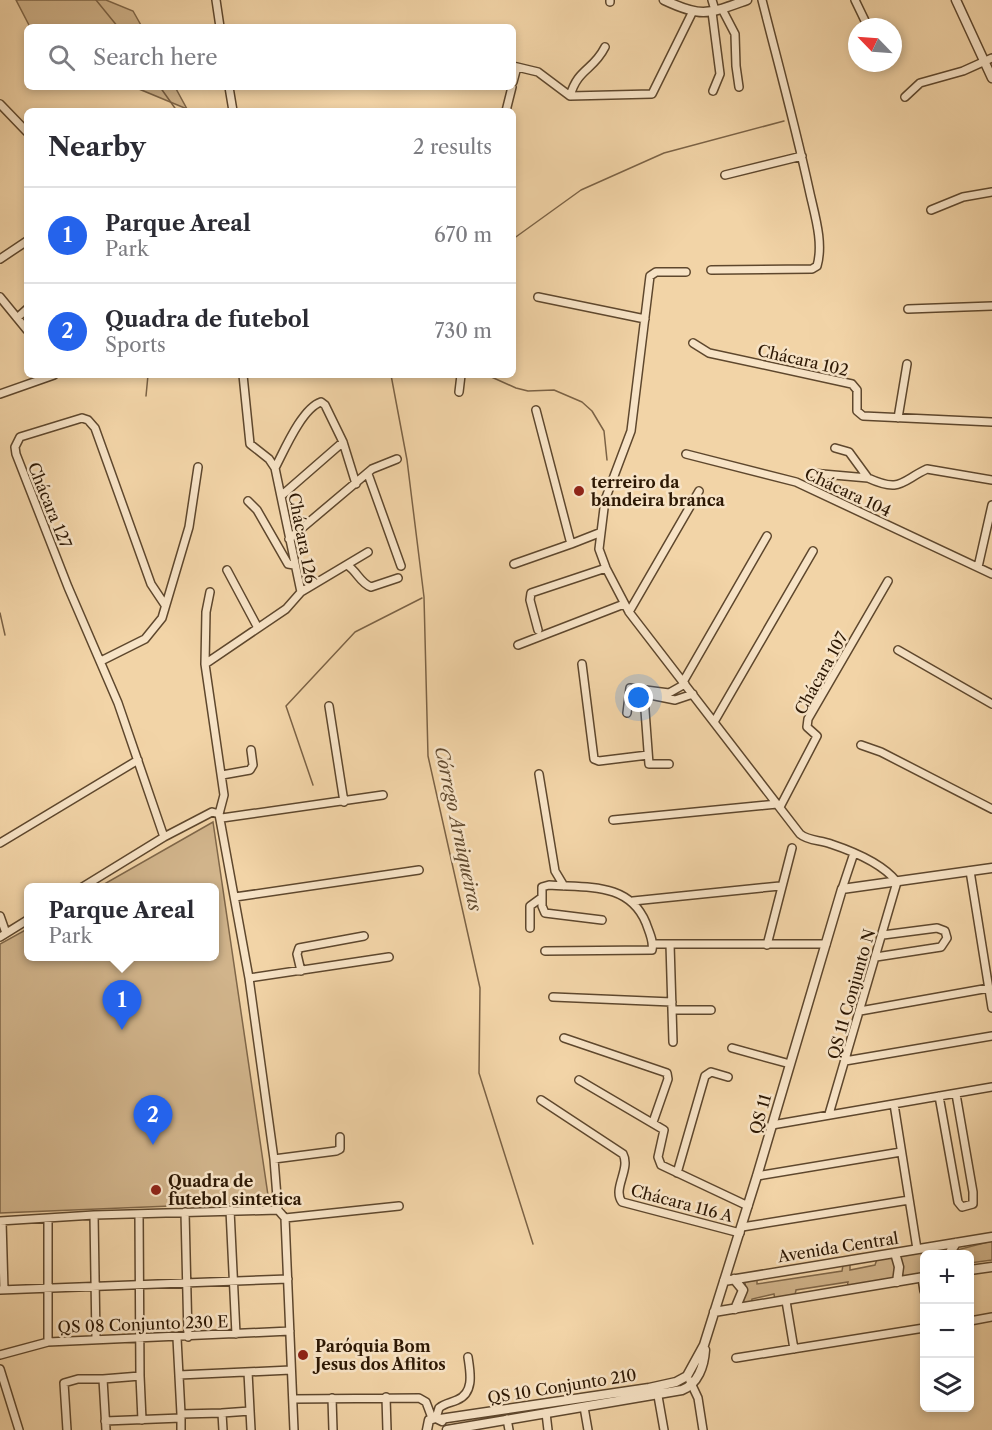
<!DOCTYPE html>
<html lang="en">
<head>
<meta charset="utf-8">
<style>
	body { margin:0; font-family:"Libre Caslon Text",serif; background:#f7f7f7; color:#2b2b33 }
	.controls { position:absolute; right:18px; bottom:18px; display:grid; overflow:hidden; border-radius:9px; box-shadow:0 3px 9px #0003 }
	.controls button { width:54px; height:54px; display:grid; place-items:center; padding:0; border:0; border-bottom:2px solid #e1e1e2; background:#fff; color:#2b2b33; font:30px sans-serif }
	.compass { position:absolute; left:848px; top:18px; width:54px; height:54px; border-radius:50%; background:#fff; box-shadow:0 3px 9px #0003; rotate:295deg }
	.you { position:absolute; left:639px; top:698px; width:21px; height:21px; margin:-15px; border:4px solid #fff; border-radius:50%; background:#1a73e8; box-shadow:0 0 0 9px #1a73e833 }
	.badge { display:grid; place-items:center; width:39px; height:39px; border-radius:50%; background:#2563eb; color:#fff; font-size:20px; font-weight:700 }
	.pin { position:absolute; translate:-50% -50px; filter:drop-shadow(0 2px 3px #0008) }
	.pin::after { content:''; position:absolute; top:32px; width:21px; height:18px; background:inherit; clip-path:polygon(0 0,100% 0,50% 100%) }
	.popup { position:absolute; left:24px; top:883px; width:195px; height:78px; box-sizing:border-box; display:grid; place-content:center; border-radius:9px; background:#fff; filter:drop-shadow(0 2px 4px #0005); font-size:20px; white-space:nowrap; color:#7c7c81 }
	.popup b { font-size:22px; color:#2b2b33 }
	.popup::after { content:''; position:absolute; left:50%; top:100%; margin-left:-12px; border:12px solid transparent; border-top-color:#fff }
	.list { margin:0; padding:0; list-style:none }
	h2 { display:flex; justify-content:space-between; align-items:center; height:78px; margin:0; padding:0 24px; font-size:26px }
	h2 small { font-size:20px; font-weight:400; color:#7c7c81 }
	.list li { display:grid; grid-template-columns:39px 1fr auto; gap:18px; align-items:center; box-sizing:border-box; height:96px; padding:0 24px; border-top:2px solid #e1e1e2 }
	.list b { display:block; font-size:22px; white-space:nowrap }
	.list p { margin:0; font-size:20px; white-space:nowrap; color:#7c7c81 }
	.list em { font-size:20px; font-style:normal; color:#7c7c81 }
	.icon { flex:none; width:33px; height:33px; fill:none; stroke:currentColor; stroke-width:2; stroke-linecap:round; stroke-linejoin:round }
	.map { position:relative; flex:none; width:992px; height:1430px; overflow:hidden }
	.search { position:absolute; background:#fff; box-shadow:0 3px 9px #0003; left:24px; top:24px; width:492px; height:66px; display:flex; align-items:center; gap:15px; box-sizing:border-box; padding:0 21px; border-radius:9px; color:#7c7c81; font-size:22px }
	.panel { position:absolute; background:#fff; box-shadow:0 3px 9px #0003; left:24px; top:108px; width:492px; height:270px; border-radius:9px }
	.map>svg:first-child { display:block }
</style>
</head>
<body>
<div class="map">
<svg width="992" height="1430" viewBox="0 0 992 1430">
	<rect width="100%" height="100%" fill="#f2d4a7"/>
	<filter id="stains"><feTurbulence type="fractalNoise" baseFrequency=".00333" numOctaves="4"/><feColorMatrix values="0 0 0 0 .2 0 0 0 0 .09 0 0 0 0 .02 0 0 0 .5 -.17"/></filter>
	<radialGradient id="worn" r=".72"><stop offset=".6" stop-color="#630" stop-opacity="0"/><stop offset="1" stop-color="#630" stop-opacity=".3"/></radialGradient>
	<path fill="#d1b48b" stroke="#7f6648" stroke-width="1.5" d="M16 0H106L133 11 142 27H30Z
		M137 87H175L187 109 139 89Z
		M213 822 269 1202 0 1213V944L29 928V956H215V888L99 887Z
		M992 1241V1260L970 1263V1254H952L953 1251Z
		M946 1248 947 1254H924V1274L902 1277 900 1255Z
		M895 1256 894 1278 847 1288 848 1282 796 1290 795 1295 775 1300 774 1294 752 1299 751 1304 742 1305 746 1292 745 1282 757 1280V1284L842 1271 843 1265 850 1264V1270L875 1265 877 1259Z"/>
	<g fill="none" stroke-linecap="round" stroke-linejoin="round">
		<path stroke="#7b6245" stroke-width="1.5" d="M96 0 118 27
			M160 87 177 111
			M513 239 581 190 664 153 784 121
			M391 375 407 460 424 597 428 756 480 988 479 1073 533 1244
			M487 375 516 388 528 391 554 390 582 402 592 411 604 431 607 460
			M146 396 148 375
			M0 613 5 635
			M313 785 286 706 355 632 422 598"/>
		<defs>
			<path id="minor" d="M216 0 220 27
				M610 0V2
				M712 0 715 10
				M855 0 868 27
				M722 9 735 34 736 66 739 87
				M712 12 720 74 713 91
				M513 66 538 72 570 96 652 94 692 13
				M513 82 517 67
				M229 87 233 111
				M570 96C578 68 593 71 605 47
				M905 97 920 83 963 71 992 58
				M0 104 27 132
				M506 111 512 87
				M725 175 802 156
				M931 210 963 197 992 192
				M0 259 27 241
				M711 270 812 269 817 266C824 242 814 213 809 189 795 125 778 63 762 0
				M686 272H656L650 276 631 431 605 500 599 549 606 568 629 612 800 834C808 841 821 840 831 844 852 851 883 864 897 882L829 1114
				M0 297 27 330
				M538 297 645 319
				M908 309 992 306
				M17 318 27 309
				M693 343 709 353 852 384 857 390V411L863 416 992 422
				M459 392 461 375
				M0 394 54 375
				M536 410 571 544 599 533
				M898 418 907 364
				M835 448 849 452 868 478C901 493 901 481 927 469L992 480
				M686 454 796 482 992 574
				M275 468C284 451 302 408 321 402L325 405 343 442 356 484
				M811 473 868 478
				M368 474 401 566
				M281 496 343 442
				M248 501 257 510 288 564 294 565
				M289 539 372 469 397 459
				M514 564 571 544
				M347 565C357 571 360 583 371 587L398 578
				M978 567 992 505
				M227 570 258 628
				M301 592 368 552
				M629 612 699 491
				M538 630 530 600 531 593 606 568
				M518 645 624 604
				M898 650 992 704
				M101 661 145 639 162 618 189 527 198 467
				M205 664 206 612 210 592
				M582 664 594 759 599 761 648 755
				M683 682 767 536
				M329 706 344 802
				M627 713 630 688 669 693 685 684
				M714 722 813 551
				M861 745 881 752 992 809
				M669 764H649L644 697 650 695 675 700 693 694
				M539 774 555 871 564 886
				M222 775 250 770 253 765 251 750
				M780 807 817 736 807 727 808 719 888 581
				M219 814 249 978 274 1159 278 1210 285 1218 294 1430
				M219 814 224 795 205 664 286 609 301 592 275 468 269 459 250 444 243 375
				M222 818 383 795
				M613 820 777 804
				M164 837 118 703 68 587 16 454 15 447 20 437 82 418 88 420 95 428 151 584 165 605
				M0 843 138 760
				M970 871 992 1008
				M81 888 164 837 212 812 219 814
				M842 889 854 853
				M235 897 419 870
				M633 901 780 886
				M0 916 6 933
				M530 928V906L541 898
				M0 937 29 919
				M653 944H826
				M670 944 673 1042
				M767 945 792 848
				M545 951 652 950C654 941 649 932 646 923 629 882 587 888 549 885L542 887V906L545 913 602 920
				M876 957 941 947 947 938 945 931 937 928 883 935
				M301 971 297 954 299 948 364 936
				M249 978 389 957
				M553 997 672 1002
				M672 1010H711
				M860 1011 989 988
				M564 1038 667 1073 668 1079 653 1122
				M732 1048 790 1064
				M845 1061 992 1036
				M579 1080 664 1130 658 1157 661 1165 748 1206
				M939 1096 958 1202 962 1207 973 1204V1192L956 1094
				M541 1100 623 1154C631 1169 612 1189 622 1202L740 1233
				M894 1104 917 1249
				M772 1125 992 1087
				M274 1159 336 1151 340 1149V1137
				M677 1173 705 1076 711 1072 728 1077
				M757 1176 901 1152
				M230 1210 236 1334
				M185 1212 188 1337
				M94 1215 96 1339
				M285 1218 399 1206
				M0 1221 94 1215 278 1210
				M2 1221 4 1290
				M742 1227 909 1200
				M922 1278 924 1291
				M0 1290 288 1279
				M786 1301 794 1349
				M970 1321 992 1317
				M177 1338 181 1414 222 1413 223 1430
				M48 1342V1219
				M0 1355 48 1342 290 1331
				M736 1358 924 1328
				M0 1369 19 1430
				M248 1372 250 1411
				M179 1375 291 1370
				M140 1376 142 1420
				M690 1381 698 1398 703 1430
				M658 1396 664 1430
				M386 1397 387 1430
				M332 1398 333 1430
				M293 1399 419 1398 426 1402 432 1418
				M584 1407 588 1430
				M222 1413 250 1411 251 1430
				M546 1413 548 1430
				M181 1414V1430
				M436 1418 439 1408C445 1403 451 1403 457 1400 475 1393 470 1371 468 1357
				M507 1419 509 1430
				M105 1421 181 1418
				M67 1430 64 1383 78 1379H103
				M106 1430 103 1379 140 1376 139 1214"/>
			<path id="tertiary" d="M664 0C702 18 708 14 747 0
				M956 0 992 78
				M895 1253 899 1267 897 1282
				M949 1254 956 1243
				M970 1270 992 1267
				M734 1279 743 1290 735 1309
				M724 1281 992 1237
				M714 1312 924 1277
				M440 1419 649 1388 676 1382 687 1376 704 1345 757 1176 842 889 992 868
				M427 1430 429 1420 436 1418 442 1421
				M447 1430 682 1390C698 1384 704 1366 705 1350"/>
		</defs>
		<use href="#minor" stroke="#5e472d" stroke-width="10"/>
		<use href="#tertiary" stroke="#5e472d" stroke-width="11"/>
		<use href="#minor" stroke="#f7e3c6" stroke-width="7"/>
		<use href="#tertiary" stroke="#f7e3c6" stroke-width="8"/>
	</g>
	<g fill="#8f2418" stroke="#f7e3c6" stroke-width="2">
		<circle cx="579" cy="491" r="6"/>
		<circle cx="156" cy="1190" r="6"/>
		<circle cx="303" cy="1355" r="6"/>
	</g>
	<g text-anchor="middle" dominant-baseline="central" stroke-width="5" stroke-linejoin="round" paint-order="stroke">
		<g font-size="16" fill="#2d1804" stroke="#f7e3c6">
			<text transform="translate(803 360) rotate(13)">Chácara 102</text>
			<text transform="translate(848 492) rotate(25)">Chácara 104</text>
			<text transform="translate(50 505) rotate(68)">Chácara 127</text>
			<text transform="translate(303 538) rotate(79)">Chácara 126</text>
			<text transform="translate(821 673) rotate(-61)">Chácara 107</text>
			<text transform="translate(851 994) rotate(-74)">QS 11 Conjunto N</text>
			<text transform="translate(760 1114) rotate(-74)">QS 11</text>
			<text transform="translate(682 1203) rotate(15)">Chácara 116 A</text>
			<text transform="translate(838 1247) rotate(-9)">Avenida Central</text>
			<text transform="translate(143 1324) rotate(-2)">QS 08 Conjunto 230 E</text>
			<text transform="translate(562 1386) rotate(-9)">QS 10 Conjunto 210</text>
		</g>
		<g font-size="16" font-weight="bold" fill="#2d1804" stroke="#f7e3c6" text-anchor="start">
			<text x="591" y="482">terreiro da<tspan x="591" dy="18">bandeira branca</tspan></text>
			<text x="168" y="1181">Quadra de<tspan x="168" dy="18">futebol sintetica</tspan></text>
			<text x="315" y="1346">Paróquia Bom<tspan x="315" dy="18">Jesus dos Aflitos</tspan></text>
		</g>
		<g font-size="18" font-style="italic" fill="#614a2f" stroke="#f7e3c6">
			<text transform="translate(458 829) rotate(78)">Córrego Arniqueiras</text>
		</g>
	</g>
	<rect width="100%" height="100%" filter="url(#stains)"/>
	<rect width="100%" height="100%" fill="url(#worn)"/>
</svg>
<div class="controls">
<button>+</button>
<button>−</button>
<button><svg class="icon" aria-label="layers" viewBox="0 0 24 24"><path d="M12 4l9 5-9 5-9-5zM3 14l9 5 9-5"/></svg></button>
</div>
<svg class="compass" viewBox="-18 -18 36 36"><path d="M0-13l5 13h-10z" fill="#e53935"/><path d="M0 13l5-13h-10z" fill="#7c7c81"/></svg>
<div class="you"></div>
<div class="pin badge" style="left:122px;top:1030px">1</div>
<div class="popup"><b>Parque Areal</b>Park</div>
<div class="pin badge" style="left:153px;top:1145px">2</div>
<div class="search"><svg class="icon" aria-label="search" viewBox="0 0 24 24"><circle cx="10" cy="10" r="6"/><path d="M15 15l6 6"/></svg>Search here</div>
<section class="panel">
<h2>Nearby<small>2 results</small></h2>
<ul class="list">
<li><span class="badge">1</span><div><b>Parque Areal</b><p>Park</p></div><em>670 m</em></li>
<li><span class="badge">2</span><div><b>Quadra de futebol</b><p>Sports</p></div><em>730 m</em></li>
</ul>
</section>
</div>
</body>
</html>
